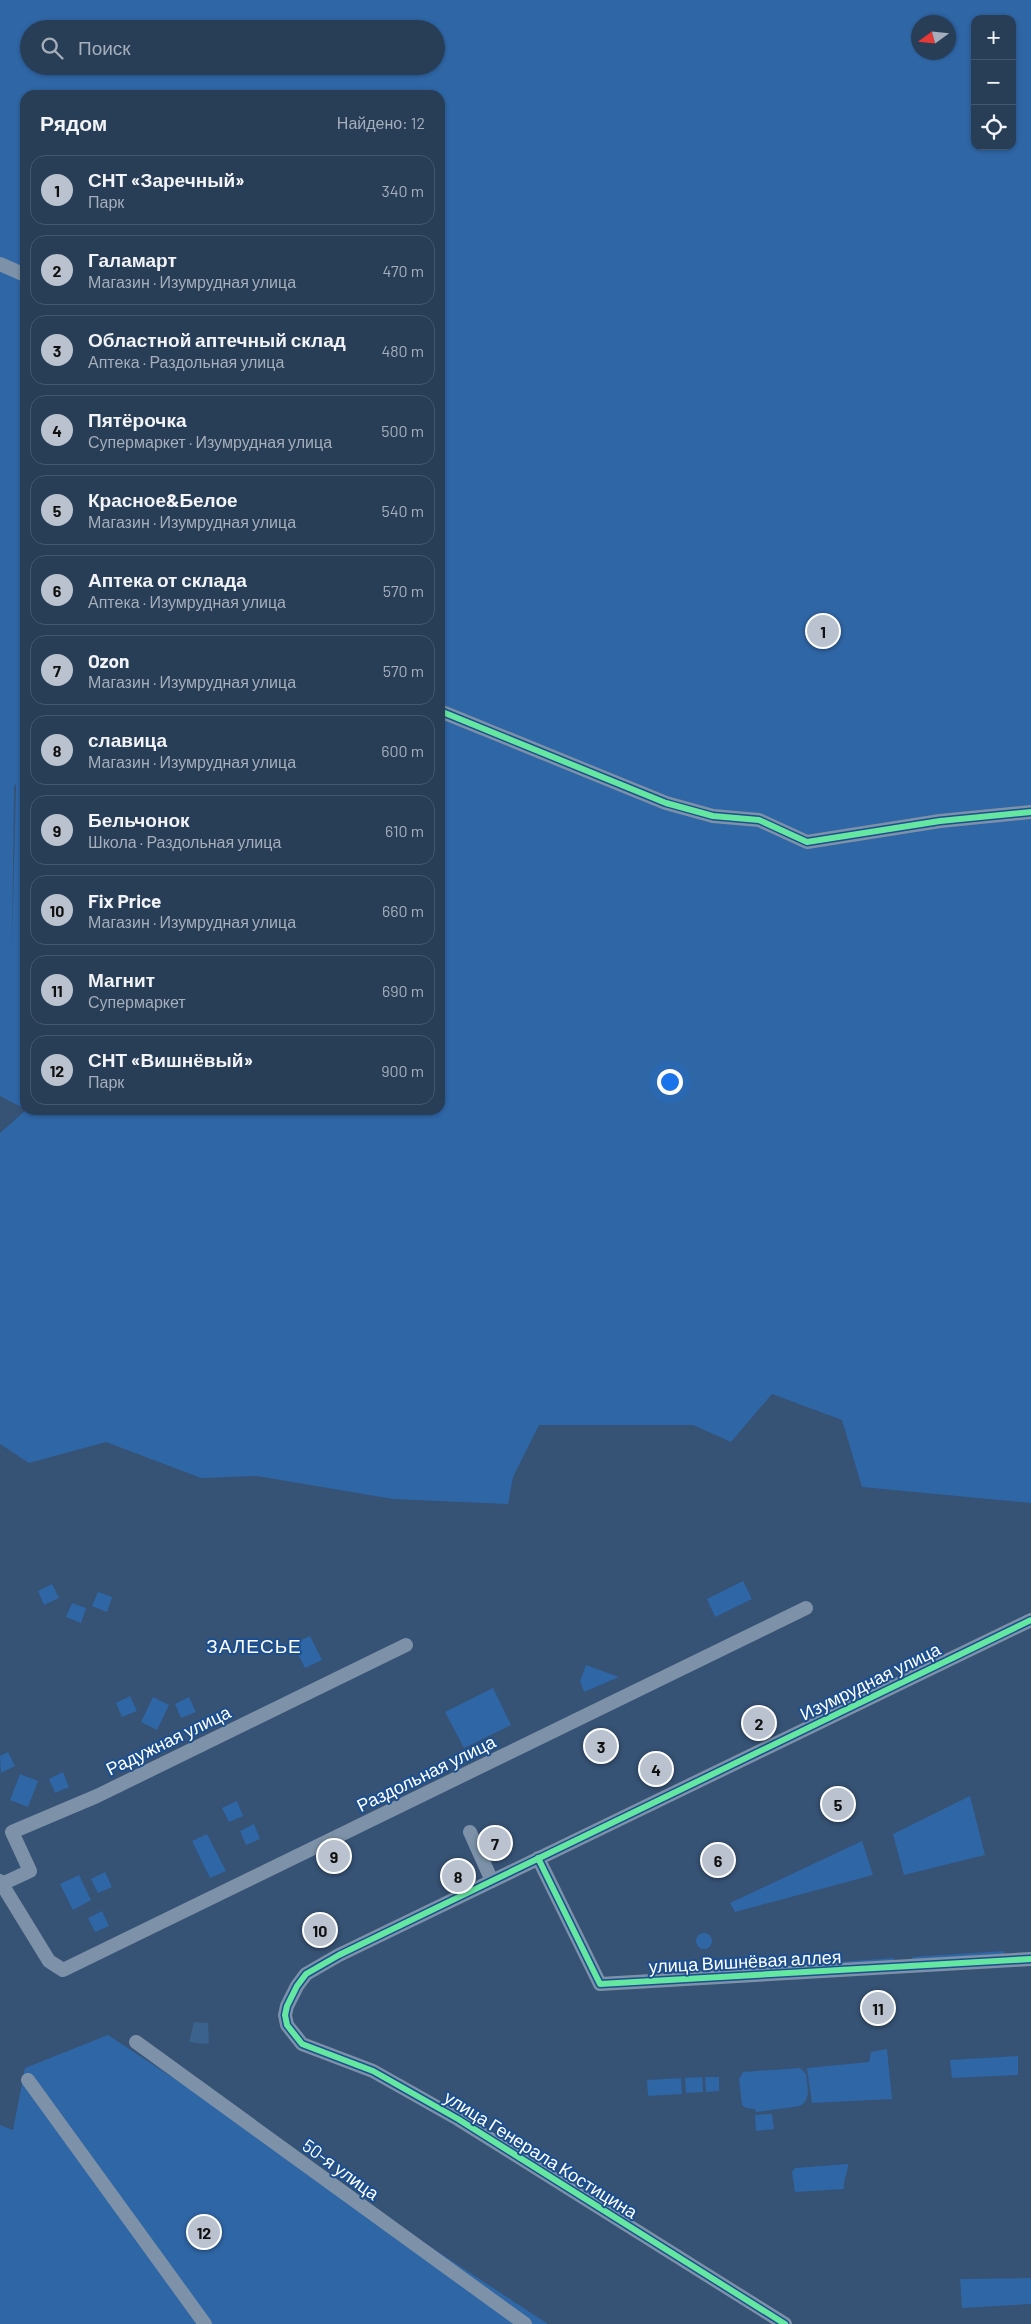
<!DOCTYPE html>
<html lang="ru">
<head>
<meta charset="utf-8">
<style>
	body { margin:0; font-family:Barlow,sans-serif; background:#30455d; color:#f1f3f6 }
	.controls { position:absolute; right:15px; top:15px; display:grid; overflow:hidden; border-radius:10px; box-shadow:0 1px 4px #0004 }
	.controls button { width:45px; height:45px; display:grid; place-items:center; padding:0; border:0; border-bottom:1px solid #44576d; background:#283e57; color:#f1f3f6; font:25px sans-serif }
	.compass { position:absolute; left:911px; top:15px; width:45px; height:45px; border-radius:50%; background:#283e57; box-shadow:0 1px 4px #0004; rotate:255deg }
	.you { position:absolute; left:669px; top:1081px; width:18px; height:18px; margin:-12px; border:4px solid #fff; border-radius:50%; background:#1a73e8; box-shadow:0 0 0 8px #1a73e833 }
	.badge { display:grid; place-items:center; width:32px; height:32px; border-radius:50%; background:#b9c2ce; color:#111; font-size:16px; font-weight:700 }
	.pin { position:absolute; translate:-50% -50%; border:2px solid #fff; box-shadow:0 1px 5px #0006 }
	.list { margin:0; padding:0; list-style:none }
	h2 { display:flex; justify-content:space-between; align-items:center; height:65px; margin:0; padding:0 20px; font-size:21px }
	h2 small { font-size:16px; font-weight:400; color:#a5aeba }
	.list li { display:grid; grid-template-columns:32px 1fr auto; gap:15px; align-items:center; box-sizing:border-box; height:70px; margin:0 10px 10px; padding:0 10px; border:1px solid #44576d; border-radius:15px }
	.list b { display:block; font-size:19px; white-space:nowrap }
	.list p { margin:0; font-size:16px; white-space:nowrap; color:#a5aeba }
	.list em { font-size:16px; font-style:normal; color:#a5aeba }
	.icon { flex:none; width:28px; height:28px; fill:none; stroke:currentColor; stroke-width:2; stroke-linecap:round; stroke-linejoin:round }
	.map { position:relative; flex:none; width:1031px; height:2324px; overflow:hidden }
	.search { position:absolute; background:#283e57; box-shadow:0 1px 4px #0004; left:20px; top:20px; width:425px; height:55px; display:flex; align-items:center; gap:12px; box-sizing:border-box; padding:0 18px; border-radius:28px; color:#a5aeba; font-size:19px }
	.panel { position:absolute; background:#283e57; box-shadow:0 1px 4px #0004; left:20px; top:90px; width:425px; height:1025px; border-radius:15px }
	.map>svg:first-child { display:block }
</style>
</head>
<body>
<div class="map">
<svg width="1031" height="2324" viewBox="0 0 1031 2324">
	<rect width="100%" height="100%" fill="#365274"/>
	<path fill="#2f66a5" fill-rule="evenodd" d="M0 0H1031V1503L862 1487 842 1420 772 1394 731 1442 693 1425H539L513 1477 508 1504 393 1499 257 1476 201 1478 106 1442 29 1463 0 1444V1133L26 1110H440V95H25V1109L0 1096ZM975 19H1012V146H975ZM918 22H948V52H918ZM29 29H436V66H29ZM16 783 12 951V952L14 788Z
		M743 1581 752 1599 715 1617 707 1599Z
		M52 1584 59 1598 44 1605 38 1591Z
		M98 1592 112 1597 107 1612 92 1606Z
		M72 1603 86 1608 81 1623 66 1617Z
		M310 1636 322 1660 305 1668 293 1644Z
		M586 1665 619 1677 584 1692 580 1681Z
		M493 1688 511 1725 464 1748 445 1712Z
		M130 1696 137 1711 122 1717 116 1703Z
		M153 1697 169 1705 157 1730 141 1722Z
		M189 1697 196 1712 181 1718 175 1704Z
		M8 1752 15 1766 1 1773 0 1756Z
		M63 1772 69 1787 55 1793 49 1779Z
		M20 1774 38 1781 28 1807 10 1800Z
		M970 1796 985 1855 904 1875 893 1834Z
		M237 1801 243 1816 229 1822 222 1808Z
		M254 1824 260 1839 246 1845 240 1831Z
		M207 1834 226 1871 210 1878 192 1841Z
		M862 1841 873 1875 735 1912 730 1903Z
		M105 1872 112 1887 98 1893 91 1879Z
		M79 1875 91 1900 73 1910 60 1884Z
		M102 1911 109 1926 95 1932 88 1918Z
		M696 1941a8 8 0 1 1 16 0a8 8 0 1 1-16 0Z
		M1004 1951V1958L914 1963 912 1957Z
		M894 1958V1963L753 1973 754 1968Z
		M108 2035 548 2324H0V2125L13 2130 25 2068Z
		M887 2049 892 2099 812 2103 807 2068 869 2062 871 2052Z
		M1018 2056V2075L952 2078 950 2060Z
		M800 2068 806 2074C807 2086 812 2099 800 2106L756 2112 755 2109 746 2108 742 2105 739 2079 743 2072Z
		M702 2077 703 2092 686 2093 685 2078Z
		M705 2077H719V2091L706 2092Z
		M681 2078 682 2094 648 2096 647 2080Z
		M772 2114 774 2129 756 2131 755 2115Z
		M848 2164C848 2174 843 2179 844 2189L795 2192 792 2172 795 2168Z
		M1031 2278V2304L962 2308 960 2279Z"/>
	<path fill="#3b618d" d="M194 2022 208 2023 209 2043 204 2044 189 2042Z"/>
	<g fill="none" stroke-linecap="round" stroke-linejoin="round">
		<path stroke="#7d92a8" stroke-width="14" d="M0 264 25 275
			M440 711 666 803 713 816 759 820 807 842 940 821 1031 812
			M470 1832 492 1881
			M538 1858 600 1984 1031 1959
			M0 1881 49 1961 63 1970 806 1608
			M2 1884 30 1871 12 1832 97 1796 406 1645
			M136 2042 525 2324
			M28 2080 205 2324
			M785 2324 458 2119 373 2071 302 2044 287 2025 285 2015 287 2006 297 1986 306 1974 339 1955 1031 1620"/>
		<defs>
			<path id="cycleway" d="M440 711 666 803 713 816 759 820 807 842 940 821 1031 812
				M538 1858 600 1984 1031 1959
				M785 2324 458 2119 373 2071 302 2044 287 2025 285 2015 287 2006 297 1986 306 1974 339 1955 1031 1620"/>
		</defs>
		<use href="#cycleway" stroke="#1b4f8f" stroke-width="9"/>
		<use href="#cycleway" stroke="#66e7a1" stroke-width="6"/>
	</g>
	<g text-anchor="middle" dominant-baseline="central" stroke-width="4" stroke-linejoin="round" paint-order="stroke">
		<g font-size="18" fill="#fff" stroke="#1b4f8f">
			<text transform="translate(870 1681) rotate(-26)">Изумрудная улица</text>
			<text transform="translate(168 1740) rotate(-26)">Радужная улица</text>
			<text transform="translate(426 1773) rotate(-26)">Раздольная улица</text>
			<text transform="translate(745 1961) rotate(-3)">улица Вишнёвая аллея</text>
			<text transform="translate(541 2154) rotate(32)">улица Генерала Костицина</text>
			<text transform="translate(341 2169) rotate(36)">50-я улица</text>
		</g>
		<g font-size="19" letter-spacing="1" fill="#fff" stroke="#1b4f8f">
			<text x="254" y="1645">ЗАЛЕСЬЕ</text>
		</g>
	</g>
</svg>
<div class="controls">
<button>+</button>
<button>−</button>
<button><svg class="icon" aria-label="locate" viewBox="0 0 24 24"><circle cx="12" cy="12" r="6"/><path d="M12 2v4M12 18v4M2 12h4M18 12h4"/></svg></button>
</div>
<svg class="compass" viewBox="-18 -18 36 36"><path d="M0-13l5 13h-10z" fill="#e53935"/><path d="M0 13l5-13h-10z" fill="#a5aeba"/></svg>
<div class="you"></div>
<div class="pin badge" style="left:823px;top:631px">1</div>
<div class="pin badge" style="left:759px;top:1723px">2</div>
<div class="pin badge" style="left:601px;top:1746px">3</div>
<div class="pin badge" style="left:656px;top:1769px">4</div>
<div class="pin badge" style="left:838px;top:1804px">5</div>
<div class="pin badge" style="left:718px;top:1860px">6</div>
<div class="pin badge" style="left:495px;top:1843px">7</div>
<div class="pin badge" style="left:458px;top:1876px">8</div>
<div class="pin badge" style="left:334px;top:1856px">9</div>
<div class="pin badge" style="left:320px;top:1930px">10</div>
<div class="pin badge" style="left:878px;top:2008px">11</div>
<div class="pin badge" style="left:204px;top:2232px">12</div>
<div class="search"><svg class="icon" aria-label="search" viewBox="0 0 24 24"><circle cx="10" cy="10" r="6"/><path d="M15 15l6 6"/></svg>Поиск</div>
<section class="panel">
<h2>Рядом<small>Найдено: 12</small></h2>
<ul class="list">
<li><span class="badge">1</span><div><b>СНТ «Заречный»</b><p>Парк</p></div><em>340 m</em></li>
<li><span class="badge">2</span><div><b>Галамарт</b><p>Магазин · Изумрудная улица</p></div><em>470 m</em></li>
<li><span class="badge">3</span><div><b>Областной аптечный склад</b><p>Аптека · Раздольная улица</p></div><em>480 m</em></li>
<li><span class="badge">4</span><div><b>Пятёрочка</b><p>Супермаркет · Изумрудная улица</p></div><em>500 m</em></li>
<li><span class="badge">5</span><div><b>Красное&amp;Белое</b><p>Магазин · Изумрудная улица</p></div><em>540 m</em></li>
<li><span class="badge">6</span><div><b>Аптека от склада</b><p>Аптека · Изумрудная улица</p></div><em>570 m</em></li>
<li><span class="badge">7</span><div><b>Ozon</b><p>Магазин · Изумрудная улица</p></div><em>570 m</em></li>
<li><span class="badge">8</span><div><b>славица</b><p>Магазин · Изумрудная улица</p></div><em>600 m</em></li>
<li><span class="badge">9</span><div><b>Бельчонок</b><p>Школа · Раздольная улица</p></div><em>610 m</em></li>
<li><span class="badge">10</span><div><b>Fix Price</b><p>Магазин · Изумрудная улица</p></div><em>660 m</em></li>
<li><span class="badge">11</span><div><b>Магнит</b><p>Супермаркет</p></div><em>690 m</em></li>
<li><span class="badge">12</span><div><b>СНТ «Вишнёвый»</b><p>Парк</p></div><em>900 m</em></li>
</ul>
</section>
</div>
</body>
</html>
